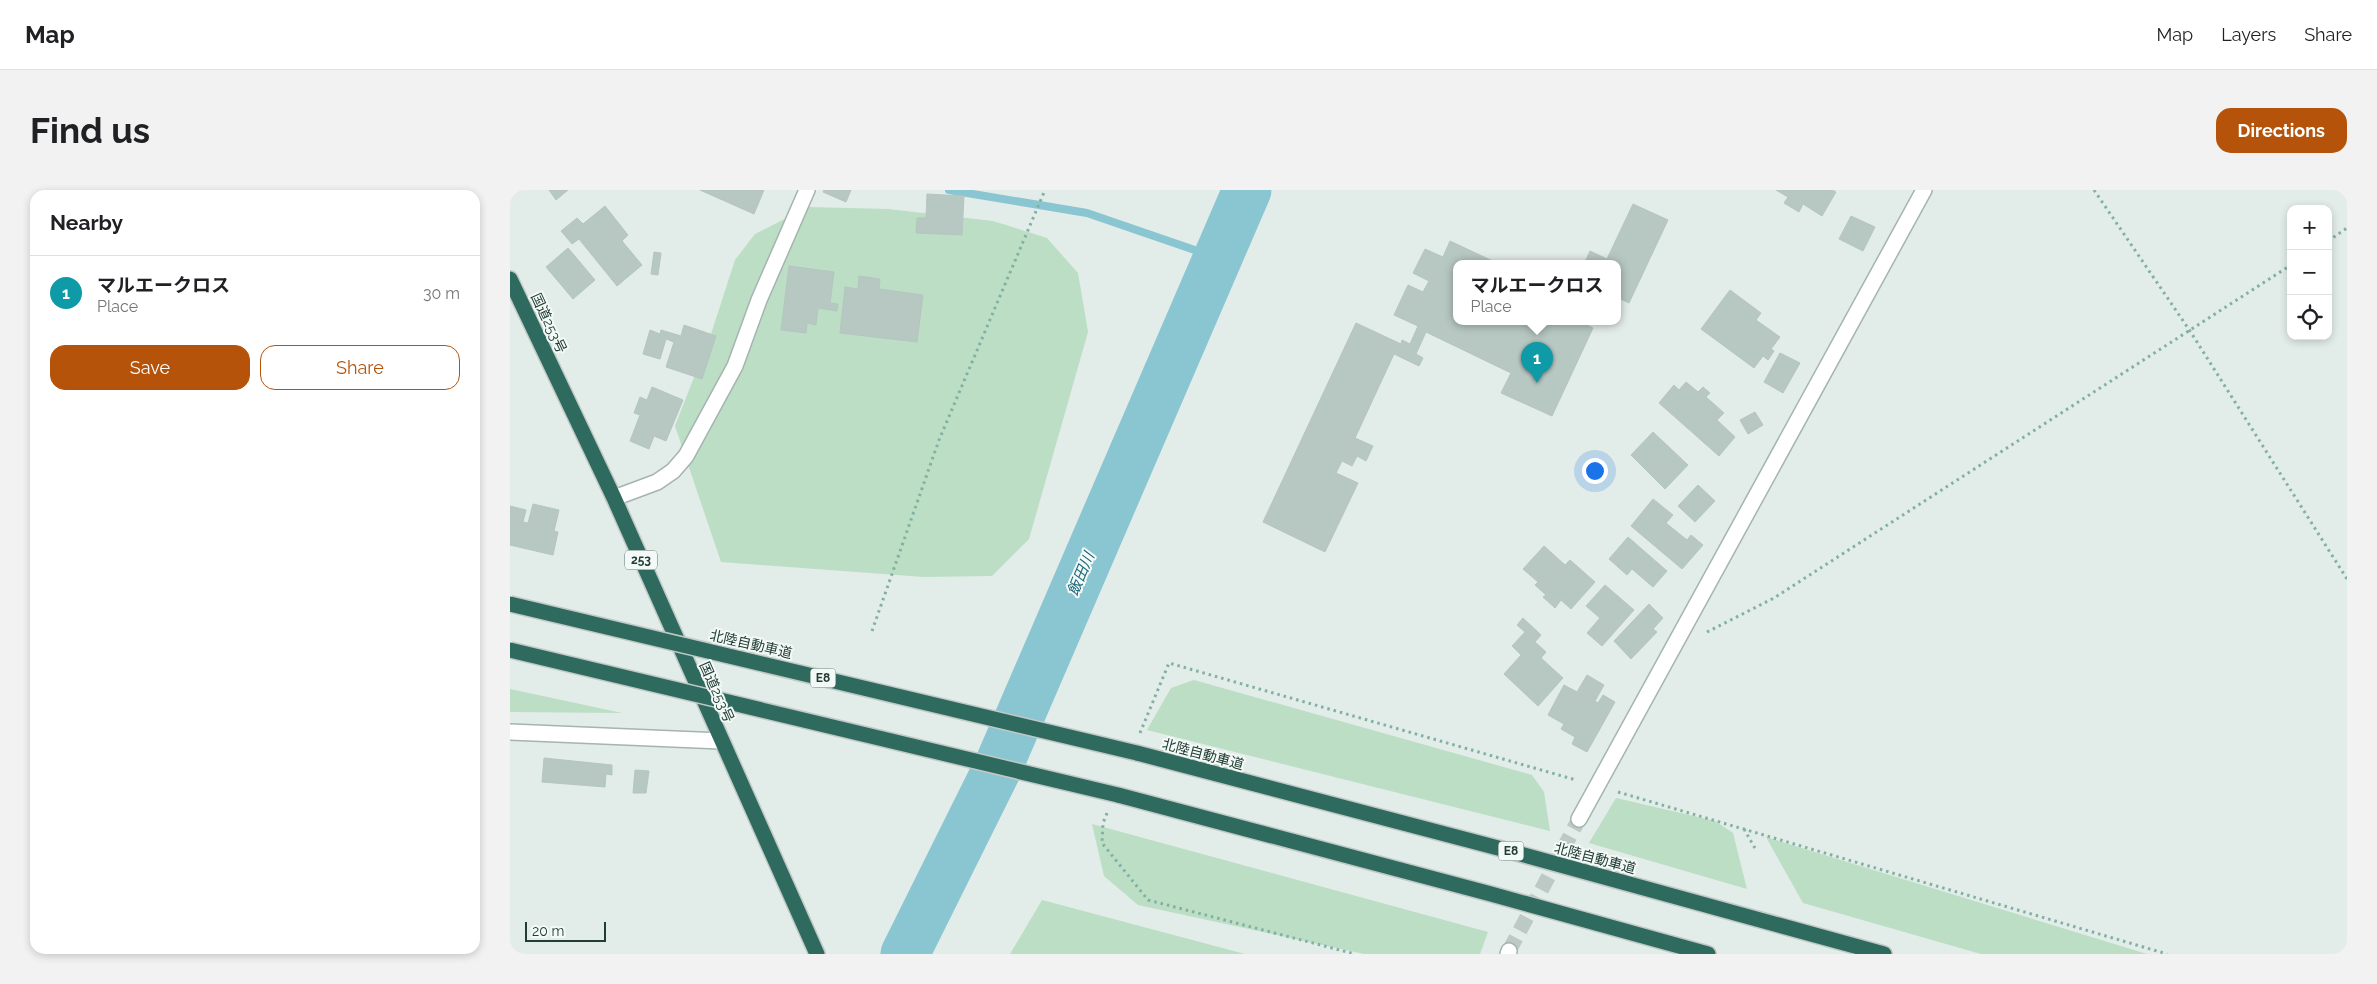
<!DOCTYPE html>
<html lang="en">
<head>
<meta charset="utf-8">
<style>
	body { margin:0; font-family:Raleway,"Noto Sans JP",sans-serif; background:#f2f2f2; color:#202124 }
	.controls { position:absolute; right:15px; top:15px; display:grid; overflow:hidden; border-radius:10px; box-shadow:0 2px 8px #0003 }
	.controls button { width:45px; height:45px; display:grid; place-items:center; padding:0; border:0; border-bottom:1px solid #e0e0e0; background:#fff; color:#202124; font:25px sans-serif }
	.scale { position:absolute; left:15px; bottom:12px; width:81px; box-sizing:border-box; padding-left:5px; border:2px solid #223d36; border-top:0; font-size:14px; line-height:18px; white-space:nowrap; color:#223d36; -webkit-text-stroke:4px #f3f9f6; paint-order:stroke }
	.you { position:absolute; left:1084px; top:280px; width:18px; height:18px; margin:-12px; border:4px solid #fff; border-radius:50%; background:#1a73e8; box-shadow:0 0 0 8px #1a73e833 }
	.badge { display:grid; place-items:center; width:32px; height:32px; border-radius:50%; background:#b45309; color:#fff; font-size:16px; font-weight:700 }
	.pin { position:absolute; translate:-50% -41px; filter:drop-shadow(0 1px 2px #0008) }
	.pin::after { content:''; position:absolute; top:26px; width:18px; height:15px; background:inherit; clip-path:polygon(0 0,100% 0,50% 100%) }
	.popup { position:absolute; left:943px; top:70px; width:168px; height:65px; box-sizing:border-box; display:grid; place-content:center; border-radius:10px; background:#fff; filter:drop-shadow(0 1px 4px #0005); font-size:16px; white-space:nowrap; color:#757577 }
	.popup b { font-size:19px; color:#202124 }
	.popup::after { content:''; position:absolute; left:50%; top:100%; margin-left:-10px; border:10px solid transparent; border-top-color:#fff }
	.list { margin:0; padding:0; list-style:none }
	h2 { display:flex; justify-content:space-between; align-items:center; height:65px; margin:0; padding:0 20px; font-size:21px }
	h2 small { font-size:16px; font-weight:400; color:#757577 }
	.list li { display:grid; grid-template-columns:32px 1fr auto; gap:15px; align-items:center; box-sizing:border-box; height:75px; padding:0 20px; border-top:1px solid #e0e0e0 }
	.list b { display:block; font-size:19px; white-space:nowrap }
	.list p { margin:0; font-size:16px; white-space:nowrap; color:#757577 }
	.list em { font-size:16px; font-style:normal; color:#757577 }
	.actions { display:flex; gap:10px; padding:15px 20px }
	.actions a { flex:1; padding:11px 0; border:1px solid #b45309; border-radius:15px; text-align:center; font-size:18px; color:#b45309 }
	.actions .main { background:#b45309; color:#fff }
	.icon { flex:none; width:28px; height:28px; fill:none; stroke:currentColor; stroke-width:2; stroke-linecap:round; stroke-linejoin:round }
	.map { position:relative; flex:none; width:1837px; height:764px; overflow:hidden; border-radius:15px }
	header { display:flex; align-items:center; gap:30px; box-sizing:border-box; height:70px; padding:0 25px; background:#fff; border-bottom:1px solid #e0e0e0 }
	header strong { font-size:24px }
	nav { display:flex; gap:28px; margin-inline-start:auto; font-size:18px }
	.intro { display:flex; align-items:center; justify-content:space-between; box-sizing:border-box; height:120px; padding:0 30px }
	h1 { margin:0; font-size:35px }
	.button { padding:12px 22px; border-radius:15px; background:#b45309; color:#fff; font-size:18px; font-weight:700 }
	main { display:flex; gap:30px; padding:0 30px }
	aside { flex:1; background:#fff; border-radius:15px; box-shadow:0 2px 8px #0003 }
	.map>svg:first-child { display:block }
</style>
</head>
<body>
<header>
<strong>Map</strong>
<nav><a>Map</a><a>Layers</a><a>Share</a></nav>
</header>
<div class="intro"><h1>Find us</h1><a class="button">Directions</a></div>
<main>
<aside>
<h2>Nearby<small></small></h2>
<ul class="list">
<li><span class="badge" style="background:#0f9aa8">1</span><div><b>マルエークロス</b><p>Place</p></div><em>30 m</em></li>
</ul>
<div class="actions"><a class="main">Save</a><a>Share</a></div>
</aside>
<div class="map">
<svg width="1837" height="764" viewBox="0 0 1837 764">
	<rect width="100%" height="100%" fill="#e2ece8"/>
	<path fill="#bbdec5" d="M298 17 378 19 483 31 537 48 568 83 578 142 519 349 482 386 414 387 211 372 165 236 201 144 225 70 245 44Z
		M684 490 1022 585 1034 602 1040 641 637 540 661 498Z
		M0 499 112 523 0 522Z
		M1106 608 1205 631 1223 643 1237 699 1079 653Z
		M582 634 978 742 970 764H854L628 715 594 686Z
		M1256 647 1637 764H1471L1293 713Z
		M532 710 735 764H500Z"/>
	<g fill="none" stroke-linecap="round" stroke-linejoin="round">
		<path stroke="#8ac5d2" stroke-width="8" d="M439 0 577 23 708 68"/>
		<path stroke="#8ac5d2" stroke-width="49" d="M395 764 488 577 737 0"/>
	</g>
	<path fill="#b7c7c1" stroke="#b4c6bf" d="M39 0H58L46 10Z
		M190 0H254L244 24Z
		M314 0H341L336 12 313 2Z
		M1266 0H1322L1326 2 1312 26 1293 14 1289 22 1274 13 1278 7Z
		M417 4 454 6 452 45 406 43 407 28H416Z
		M1123 14 1158 30 1119 113 1107 107V74H1074L1080 61 1097 69Z
		M95 16 118 45 112 51 132 75 107 96 69 49 62 54 51 41 67 28 73 34Z
		M1341 26 1365 37 1353 61 1329 49Z
		M940 51 989 74H947V132H1070L1083 138 1042 226 991 203 1001 183 916 142 906 164 913 168 909 176 884 164 845 248 863 256 856 271 847 266 842 276 832 271 826 283 848 293 815 362 753 332 846 133 891 154 892 150 900 154 908 136 884 125 898 95 913 102 919 91 903 83 915 59 933 67Z
		M58 58 85 90 63 109 36 77Z
		M144 62 151 63 148 85 141 84Z
		M279 76 324 82 320 113 328 114 327 121 308 118 306 135 297 133 296 143 271 140Z
		M349 86 370 89 369 99 413 105 407 152 330 143 335 97 348 99Z
		M1220 100 1251 123 1246 130 1270 147 1261 159 1264 161 1258 170 1253 166 1244 178 1191 139Z
		M174 135 206 146 192 189 156 177 164 152 156 149 150 169 133 164 140 140 150 144 151 140 171 146Z
		M1270 163 1290 173 1273 203 1254 192Z
		M1176 192 1188 202 1193 197 1200 203 1196 207 1214 223 1207 230 1225 247 1209 266 1149 213 1164 195 1169 200Z
		M142 197 173 210 156 251 144 246 139 259 120 251 130 225 124 223 130 207 137 210Z
		M1245 222 1253 235 1238 244 1230 230Z
		M1143 242 1178 275 1155 299 1121 265Z
		M1188 295 1205 311 1185 332 1168 316Z
		M1143 309 1163 325 1156 333 1177 350 1181 345 1193 355 1172 379 1121 336Z
		M23 314 49 320 44 341 48 342 43 365 0 355V316L16 320 13 332 18 333Z
		M1118 347 1157 381 1143 397 1122 379 1117 385 1099 369Z
		M1034 356 1055 375 1060 370 1085 392 1061 419 1051 410 1045 418 1033 407 1036 405 1025 395 1028 392 1013 379Z
		M1095 395 1124 420 1092 456 1077 443 1090 428 1076 416Z
		M1139 414 1153 428 1143 439 1147 442 1121 469 1104 451Z
		M1013 428 1031 445 1025 452 1036 462 1031 468 1053 488 1028 516 994 484 1011 465 1002 456 1015 442 1007 435Z
		M1077 485 1094 495 1085 511 1088 513 1093 505 1105 512 1077 562 1062 554 1065 547 1051 539 1054 534 1038 525 1054 495 1067 502Z
		M34 568 102 575V585L96 584 95 597 32 592Z
		M125 580 139 581 136 603H123Z"/>
	<g fill="none" stroke-linecap="round" stroke-linejoin="round">
		<path stroke="#bcc9c4" stroke-width="15" stroke-dasharray="15 8" stroke-linecap="butt" d="M999 761 1069 629"/>
		<defs>
			<path id="minor" d="M104 308 147 292 163 281 176 266 225 176 249 110 297 0
				M0 542 211 551
				M1069 629 1414 0
				M998 764 999 761"/>
			<path id="highway" d="M0 89 104 308 307 764
				M627 563 992 659 1374 764
				M608 605 981 704 1198 764"/>
		</defs>
		<use href="#minor" stroke="#a5b4af" stroke-width="18"/>
		<use href="#highway" stroke="#c1c9c7" stroke-width="18"/>
		<path stroke="#82b0a2" stroke-width="3" stroke-dasharray="2.5 4" stroke-linecap="butt" d="M1584 0 1680 141 1837 389
			M1818 51 1837 38
			M362 441 429 250 535 0
			M1197 442 1264 408 1781 75
			M630 543 659 473 1066 590
			M1108 602 1657 764
			M597 623 593 633 592 653 638 710 845 764
			M1234 639 1246 660"/>
		<use href="#minor" stroke="#fff" stroke-width="15"/>
		<use href="#highway" stroke="#2e6a5e" stroke-width="15"/>
		<defs>
			<path id="highway-bridge" d="M0 414 627 563
				M0 460 608 605"/>
		</defs>
		<use href="#highway-bridge" stroke="#c1c9c7" stroke-width="18" stroke-linecap="butt"/>
		<use href="#highway-bridge" stroke="#2e6a5e" stroke-width="15"/>
	</g>
	<g text-anchor="middle" dominant-baseline="central" stroke-width="4" stroke-linejoin="round" paint-order="stroke">
		<g fill="#f3f9f6" stroke="#617570" stroke-width="1">
			<rect x="115" y="360.5" width="32" height="19" rx="4"/>
			<rect x="300.5" y="478.5" width="25" height="19" rx="4"/>
			<rect x="988.5" y="651.5" width="25" height="19" rx="4"/>
		</g>
		<g font-size="12" font-weight="bold" fill="#223d36">
			<text x="131" y="370">253</text>
			<text x="313" y="488">E8</text>
			<text x="1001" y="661">E8</text>
		</g>
		<g font-size="14" fill="#223d36" stroke="#f3f9f6">
			<text transform="translate(39 133) rotate(65)">国道253号</text>
			<text transform="translate(241 454) rotate(13)">北陸自動車道</text>
			<text transform="translate(207 502) rotate(66)">国道253号</text>
			<text transform="translate(693 564) rotate(15)">北陸自動車道</text>
			<text transform="translate(1085 668) rotate(15)">北陸自動車道</text>
		</g>
		<g font-size="15" font-style="italic" fill="#1c697a" stroke="#f3f9f6">
			<text transform="translate(571 384) rotate(-67)">飯田川</text>
		</g>
	</g>
</svg>
<div class="controls">
<button>+</button>
<button>−</button>
<button><svg class="icon" aria-label="locate" viewBox="0 0 24 24"><circle cx="12" cy="12" r="6"/><path d="M12 2v4M12 18v4M2 12h4M18 12h4"/></svg></button>
</div>
<div class="scale">20 m</div>
<div class="you"></div>
<div class="pin badge" style="left:1027px;top:193px;background:#0f9aa8">1</div>
<div class="popup"><b>マルエークロス</b>Place</div>
</div>
</main>
</body>
</html>
